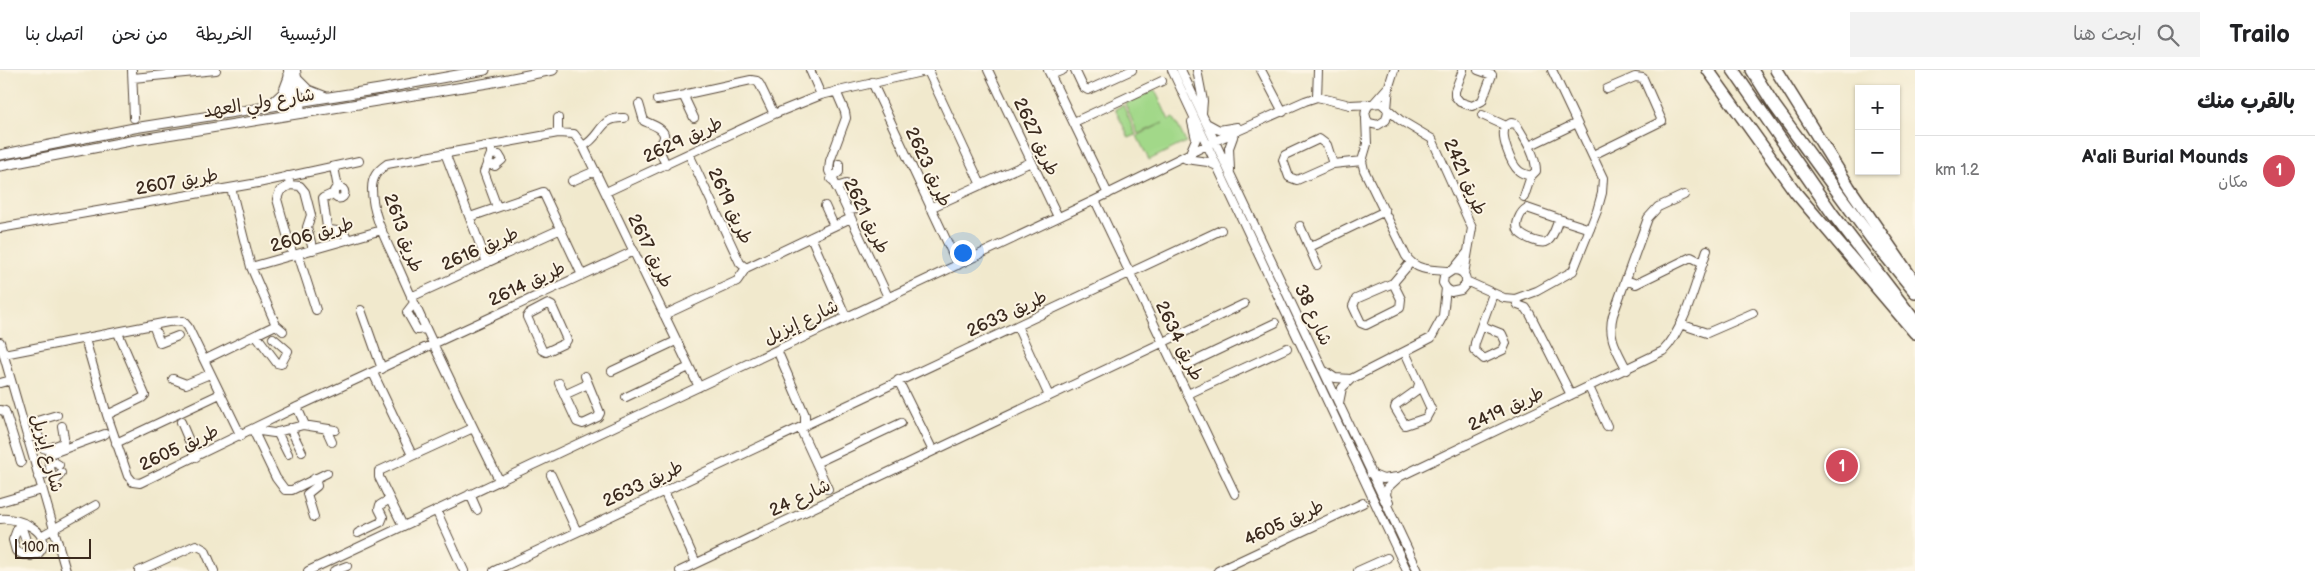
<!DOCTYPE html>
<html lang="ar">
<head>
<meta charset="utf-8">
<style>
	body { margin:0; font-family:"Balsamiq Sans","Playpen Sans Arabic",sans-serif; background:#f2f2f2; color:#202124; direction:rtl }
	.controls { position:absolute; right:15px; top:15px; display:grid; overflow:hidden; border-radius:0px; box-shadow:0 1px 4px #0004 }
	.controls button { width:45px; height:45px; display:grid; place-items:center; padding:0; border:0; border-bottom:1px solid #e0e0e0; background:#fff; color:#202124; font:25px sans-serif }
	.scale { position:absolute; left:15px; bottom:12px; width:76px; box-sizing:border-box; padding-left:5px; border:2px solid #3b2a1e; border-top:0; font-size:14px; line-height:18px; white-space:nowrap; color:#3b2a1e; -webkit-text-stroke:4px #fcf5e5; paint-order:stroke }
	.you { position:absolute; left:962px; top:182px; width:18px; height:18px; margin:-12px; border:4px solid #fff; border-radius:50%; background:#1a73e8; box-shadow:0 0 0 8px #1a73e833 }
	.badge { display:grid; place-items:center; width:32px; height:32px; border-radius:50%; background:#d1495b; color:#fff; font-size:16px; font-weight:700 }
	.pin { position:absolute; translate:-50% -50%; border:2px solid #fff; box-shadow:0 1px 5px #0006 }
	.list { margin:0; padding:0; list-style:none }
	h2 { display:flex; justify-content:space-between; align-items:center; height:65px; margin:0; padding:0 20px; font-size:21px }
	h2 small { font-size:16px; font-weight:400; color:#757577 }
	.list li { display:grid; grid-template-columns:32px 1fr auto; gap:15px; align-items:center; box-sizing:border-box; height:70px; padding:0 20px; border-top:1px solid #e0e0e0 }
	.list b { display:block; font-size:19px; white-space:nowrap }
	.list p { margin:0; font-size:16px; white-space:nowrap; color:#757577 }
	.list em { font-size:16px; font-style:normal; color:#757577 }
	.icon { flex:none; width:28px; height:28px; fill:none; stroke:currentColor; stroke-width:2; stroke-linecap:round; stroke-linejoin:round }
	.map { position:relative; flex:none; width:1915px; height:501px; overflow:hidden; direction:ltr }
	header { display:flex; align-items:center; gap:30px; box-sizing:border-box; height:70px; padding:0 25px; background:#fff; border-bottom:1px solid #e0e0e0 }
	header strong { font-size:24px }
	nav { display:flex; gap:28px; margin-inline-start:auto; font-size:18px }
	.search { width:350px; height:45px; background:#f2f2f2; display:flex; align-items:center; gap:12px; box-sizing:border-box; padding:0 18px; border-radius:0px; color:#757577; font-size:19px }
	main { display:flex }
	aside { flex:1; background:#fff }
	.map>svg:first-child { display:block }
</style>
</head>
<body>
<header>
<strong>Trailo</strong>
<div class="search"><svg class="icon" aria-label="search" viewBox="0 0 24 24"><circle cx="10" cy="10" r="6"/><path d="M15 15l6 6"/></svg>ابحث هنا</div>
<nav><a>الرئيسية</a><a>الخريطة</a><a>من نحن</a><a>اتصل بنا</a></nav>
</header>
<main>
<aside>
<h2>بالقرب منك<small></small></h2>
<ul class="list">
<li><span class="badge">1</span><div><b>A'ali Burial Mounds</b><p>مكان</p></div><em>1.2 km</em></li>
</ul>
</aside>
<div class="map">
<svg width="1915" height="501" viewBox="0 0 1915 501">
	<rect width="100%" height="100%" fill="#fcf5e5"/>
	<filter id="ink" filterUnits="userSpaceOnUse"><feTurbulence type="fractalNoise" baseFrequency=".02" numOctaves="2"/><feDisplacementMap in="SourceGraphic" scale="10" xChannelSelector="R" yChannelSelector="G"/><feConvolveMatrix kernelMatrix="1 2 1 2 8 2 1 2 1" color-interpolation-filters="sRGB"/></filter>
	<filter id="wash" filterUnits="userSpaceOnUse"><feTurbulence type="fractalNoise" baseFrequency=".0096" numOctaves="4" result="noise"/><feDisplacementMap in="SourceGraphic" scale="20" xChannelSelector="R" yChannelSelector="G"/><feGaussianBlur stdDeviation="1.12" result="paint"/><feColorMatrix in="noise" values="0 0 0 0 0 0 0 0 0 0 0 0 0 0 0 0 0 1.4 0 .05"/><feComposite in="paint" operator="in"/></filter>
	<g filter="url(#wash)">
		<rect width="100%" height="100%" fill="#f1e9cd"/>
		<path fill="#a2d889" stroke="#6e8154" d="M1155 20 1169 50 1174 48 1186 72 1149 90 1137 66 1163 53 1138 64 1125 34Z
			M1123 35 1136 65 1129 68 1115 39Z"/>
	</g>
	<g filter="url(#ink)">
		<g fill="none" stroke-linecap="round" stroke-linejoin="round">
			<defs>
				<path id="minor" d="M132 0 134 48
					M288 0 293 44
					M296 0 301 42
					M810 0 821 25
					M988 0 1058 147
					M1048 0 1108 124
					M1075 0 1083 17 1088 20 1132 0
					M1172 0 1407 501
					M1181 0 1418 501
					M1197 0 1203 31 1202 43
					M1261 0 1283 42
					M1463 0 1455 21V26L1460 32 1472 36 1482 31 1492 5 1478 0
					M928 1 981 115
					M1051 5 1063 0
					M133 8 216 0
					M872 12 958 195
					M836 21 845 42 846 48 830 91 829 101 888 227
					M1317 27 1318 0
					M657 30 686 25
					M1374 33 1389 16
					M639 34 644 51C650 54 669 59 663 70 662 73 660 74 658 77L666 95
					M1387 39 1389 16 1394 0
					M1388 41 1386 50 1378 55 1369 53C1364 46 1364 40 1370 34L1381 33 1400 50 1432 69 1472 158 1464 204
					M1482 45 1506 56 1511 53 1516 54C1524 68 1536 84 1536 101L1531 106 1524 127
					M694 48 685 29 687 24 751 10 757 11 760 15 774 44
					M1366 49 1367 74 1362 91 1364 100 1406 186C1415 201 1433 200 1449 201
					M1074 52 1162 11
					M1208 54 1219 60 1237 57
					M1506 56C1499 65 1511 94 1519 101 1523 104 1527 105 1531 106
					M558 63V48
					M491 75V84L484 102 497 137
					M583 76C602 67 598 47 624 48
					M1529 76 1577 53
					M445 83 487 193
					M1190 83 1196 69 1192 52
					M689 84 740 193 746 198 851 148
					M1593 85 1662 51 1643 8 1635 7 1607 19
					M1186 89 1208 92 1217 96
					M487 93 495 96 502 90 499 85 491 84
					M1333 94 1327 75 1319 69 1285 85 1283 90 1289 107 1297 110 1333 94 1362 91
					M334 97 338 118
					M1230 100 1229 78 1233 67
					M288 106 290 115 280 121 277 129 293 186
					M831 109 839 102V94
					M572 111 595 101
					M290 115 300 116 305 122 311 145 307 157 313 180
					M836 117 846 114 860 136 857 139 847 140
					M333.5 123a5.5 5.5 0 1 1 11 0a5.5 5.5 0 1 1-11 0Z
					M231 118 251 197 276 255 283 261
					M606 122 774 44 821 25 930 0
					M334 123 323 128 327 157 330 160 344 162 348 170
					M1095 130 1235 424
					M825 136 834 156
					M930 138 1031 92
					M1527 138 1559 149C1556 156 1554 166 1548 171 1542 176 1523 167 1519 162 1514 155 1520 142 1527 138Z
					M470 147 543 122 582 205
					M1559 149 1590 159
					M1300 156 1317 195
					M0 158 258 113 359 91
					M811 167 846 247
					M1310 177 1385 141
					M298 184 316 240
					M251 197 382 160
					M1453 200 1467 183
					M1626 210 1636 214 1691 187 1703 193
					M1466 211 1504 228 1515 229 1537 221 1573 201 1597 141 1602 123 1603 108 1552 0
					M1393 213 1401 229 1400 238 1366 255 1361 253 1353 236 1356 229 1393 213 1410 193
					M411 227 561 159
					M1515 229 1518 235 1526 238 1530 244 1571 325
					M414 233 407 242 417 260 426 259
					M548 234 552 236 567 270 565 273 546 282 542 280 527 247 529 244Z
					M361 240 382 299
					M664 245 737 211 746 198
					M1680 254 1707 263 1753 243
					M153 255 160 273 178 266
					M1017 256 1049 326
					M1482 256 1502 264 1506 273 1503 280 1484 289 1474 280 1475 273 1493 224
					M256 265 277 293 281 294 288 281 273 268
					M85 269 107 345 128 406 133 412 140 413 297 337 634 181
					M0 272 66 501
					M777 280 805 345V356
					M1405 282 1431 339 1426 348 1405 355 1395 338 1396 335 1417 320 1419 314
					M4 284 168 252 183 251 188 257 241 366
					M204 290 276 255
					M1176 300 1275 253
					M1323 300 1335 308 1351 309
					M1627 300C1617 280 1607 267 1613 245L1648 148 1658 137 1684 125
					M612 301 676 271
					M373 303 412 385
					M173 309 186 314 210 304
					M898 310 933 381
					M0 313 11 310
					M559 313 577 352 583 354 598 347 600 343 585 306
					M1589 317 1607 356
					M1188 324 1287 278
					M564 325 588 314
					M626 327 689 297
					M1339 333 1342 318 1351 309 1431 268 1443 246 1446 218 1443 213 1444 206 1453 200C1462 200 1467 205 1466 214L1461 220 1451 222 1446 218
					M297 337 305 355
					M0 340 5 341 21 392
					M107 345 142 328 145 325 118 263
					M181 352 196 387
					M290 358 302 382
					M800 358 828 419
					M326 359 332 372
					M253 360 276 408 285 420H292L327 403
					M253 360 274 363 303 355 335 360
					M277 362 288 384
					M38 365 35 353 37 351 57 345
					M27 369 38 365 43 378 47 379 63 373 64 368 62 356
					M116 373 220 324
					M49 392H54L59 395
					M816 393 901 353
					M51 402 48 387 50 384 105 364
					M1371 404 1383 409 1397 407
					M551 405 577 462
					M38 407 51 402 55 412 61 403
					M499 410C465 341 431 272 400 201 389 176 372 147 372 119 372 107 377 101 387 94L558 63 574 64 583 76 699 317
					M664 421 696 493
					M470 424 477 440
					M0 432 41 420
					M1389 432 1386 425 1387 418 1399 407 1663 281C1684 261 1697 209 1707 180
					M436 440 464 501
					M314 447 307 424 317 416 315 408
					M0 449C16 446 58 463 38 484L24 485 16 481 13 470 20 452
					M20 452 31 486
					M403 456 379 407V401L473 358
					M358 463 381 452 383 447 379 439 380 435 390 429
					M41 466 96 435
					M139 501 196 475 205 480 214 501
					M308 501 1095 130 1215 71 1305 31 1317 27 1350 35 1370 34
					M334 501 347 496
					M494 501 1221 160
					M680 501 1244 234
					M1218 501 1363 433
					M1358 501 1387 488"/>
				<path id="major" d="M297 9 308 20 326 27
					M270 35 283 23 289 7
					M0 85 134 58 380 19 485 0
					M0 96 130 71 488 13 553 0"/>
				<path id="highway" d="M1708 0 1796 123 1915 263
					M1733 0 1832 143 1915 251
					M1752 0 1774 35 1871 168 1915 222
					M1776 0 1849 117 1913 210"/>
			</defs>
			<use href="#minor" stroke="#564738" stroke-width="10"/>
			<use href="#major" stroke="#564738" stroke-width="11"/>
			<use href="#highway" stroke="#564738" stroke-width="14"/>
			<use href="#minor" stroke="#fff" stroke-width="8"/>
			<use href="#major" stroke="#fff" stroke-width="9"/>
			<use href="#highway" stroke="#fff" stroke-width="11"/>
		</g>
	</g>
	<g text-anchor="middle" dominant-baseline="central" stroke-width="4" stroke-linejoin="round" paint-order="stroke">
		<g font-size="18" fill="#3b2a1e" stroke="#fcf5e5">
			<text transform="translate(259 33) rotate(-9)">شارع ولي العهد</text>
			<text transform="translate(1036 67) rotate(65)">طريق 2627</text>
			<text transform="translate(683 70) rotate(-25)">طريق 2629</text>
			<text transform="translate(928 97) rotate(65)">طريق 2623</text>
			<text transform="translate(1465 107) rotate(66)">طريق 2421</text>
			<text transform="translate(177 112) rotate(-10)">طريق 2607</text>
			<text transform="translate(730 136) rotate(65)">طريق 2619</text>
			<text transform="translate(866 146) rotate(64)">طريق 2621</text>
			<text transform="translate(403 163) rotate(70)">طريق 2613</text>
			<text transform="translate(312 165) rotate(-16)">طريق 2606</text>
			<text transform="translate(480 179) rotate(-24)">طريق 2616</text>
			<text transform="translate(650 181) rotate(64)">طريق 2617</text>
			<text transform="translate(527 214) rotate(-25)">طريق 2614</text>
			<text transform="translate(1007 244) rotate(-25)">طريق 2633</text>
			<text transform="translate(1313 245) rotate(65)">شارع 38</text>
			<text transform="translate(801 252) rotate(-25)">شارع إيزيل</text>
			<text transform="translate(1179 271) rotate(64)">طريق 2634</text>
			<text transform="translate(1506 339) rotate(-25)">طريق 2419</text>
			<text transform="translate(179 378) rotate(-25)">طريق 2605</text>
			<text transform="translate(47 383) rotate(75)">شارع إيزيل</text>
			<text transform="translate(643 414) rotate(-25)">طريق 2633</text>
			<text transform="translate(800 428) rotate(-25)">شارع 24</text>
			<text transform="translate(1284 453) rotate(-25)">طريق 4605</text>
		</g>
	</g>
</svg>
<div class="controls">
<button>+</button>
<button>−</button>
</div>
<div class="scale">100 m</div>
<div class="you"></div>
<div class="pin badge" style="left:1842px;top:396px">1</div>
</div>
</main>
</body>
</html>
